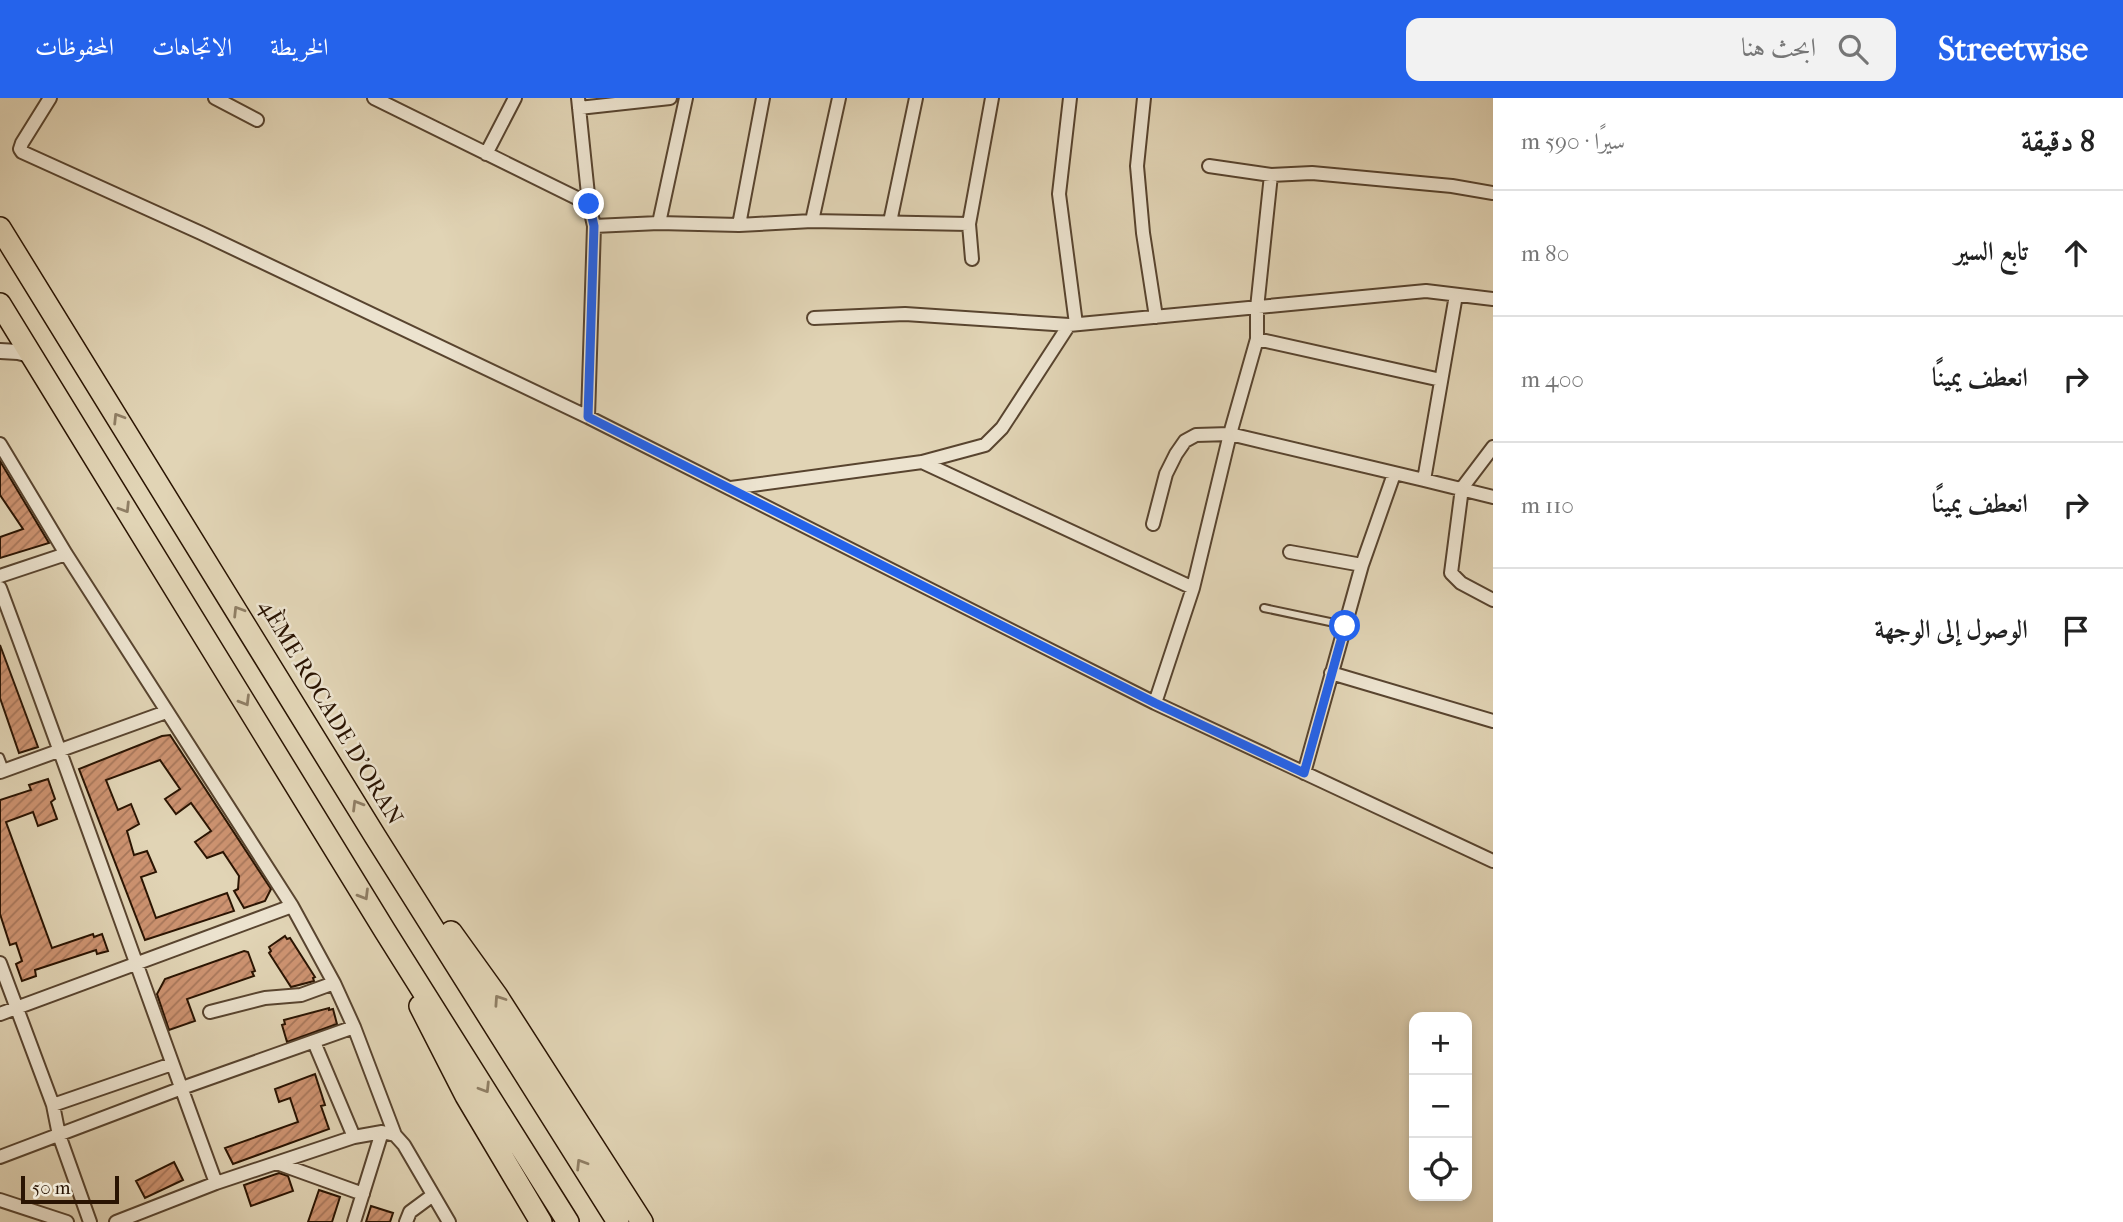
<!DOCTYPE html>
<html lang="ar">
<head>
<meta charset="utf-8">
<style>
	body { margin:0; font-family:"IM FELL French Canon",Amiri,serif; background:#f2f2f2; color:#222; direction:rtl }
	.controls { position:absolute; right:21px; bottom:21px; display:grid; overflow:hidden; border-radius:14px; box-shadow:0 4px 10px #0003 }
	.controls button { width:63px; height:63px; display:grid; place-items:center; padding:0; border:0; border-bottom:2px solid #e0e0e0; background:#fff; color:#222; font:35px sans-serif }
	.scale { position:absolute; left:21px; bottom:18px; width:98px; box-sizing:border-box; padding-left:7px; border:4px solid #2a1402; border-top:0; font-size:19px; line-height:24px; white-space:nowrap; color:#2a1402; -webkit-text-stroke:5px #ece3cf; paint-order:stroke }
	.stop { position:absolute; width:21px; height:21px; margin:-16px; border:5px solid #2563eb; border-radius:50%; background:#fff }
	.stop.end { background:#2563eb; border-color:#fff; box-shadow:0 2px 7px #0008 }
	.list { margin:0; padding:0; list-style:none }
	h2 { display:flex; justify-content:space-between; align-items:center; height:91px; margin:0; padding:0 28px; font-size:30px }
	h2 small { font-size:23px; font-weight:400; color:#767676 }
	.list li { display:grid; grid-template-columns:46px 1fr auto; gap:21px; align-items:center; box-sizing:border-box; height:126px; padding:0 28px; border-top:2px solid #e0e0e0 }
	.list b { display:block; font-size:26px; white-space:nowrap }
	.list em { font-size:23px; font-style:normal; color:#767676 }
	.icon { flex:none; width:38px; height:38px; fill:none; stroke:currentColor; stroke-width:2; stroke-linecap:round; stroke-linejoin:round }
	.map { position:relative; flex:none; width:1493px; height:1124px; overflow:hidden; direction:ltr }
	header { display:flex; align-items:center; gap:42px; box-sizing:border-box; height:98px; padding:0 35px; background:#2563eb; color:#fff }
	header strong { font-size:33px }
	nav { display:flex; gap:38px; margin-inline-start:auto; font-size:24px }
	.search { width:490px; height:63px; background:#f2f2f2; display:flex; align-items:center; gap:18px; box-sizing:border-box; padding:0 24px; border-radius:14px; color:#767676; font-size:26px }
	main { display:flex }
	aside { flex:1; background:#fff }
	.map>svg:first-child { display:block }
</style>
</head>
<body>
<header>
<strong>Streetwise</strong>
<div class="search"><svg class="icon" aria-label="search" viewBox="0 0 24 24"><circle cx="10" cy="10" r="6"/><path d="M15 15l6 6"/></svg>ابحث هنا</div>
<nav><a>الخريطة</a><a>الاتجاهات</a><a>المحفوظات</a></nav>
</header>
<main>
<aside>
<h2>8 دقيقة<small>سيرًا · 590 m</small></h2>
<ul class="list">
<li><svg class="icon" aria-label="ahead" viewBox="0 0 24 24"><path d="M12 20V5M6 11l6-6 6 6"/></svg><div><b>تابع السير</b></div><em>80 m</em></li>
<li><svg class="icon" aria-label="right" viewBox="0 0 24 24"><path d="M7 20v-9h11M14 6l5 5-5 5"/></svg><div><b>انعطف يمينًا</b></div><em>400 m</em></li>
<li><svg class="icon" aria-label="right" viewBox="0 0 24 24"><path d="M7 20v-9h11M14 6l5 5-5 5"/></svg><div><b>انعطف يمينًا</b></div><em>110 m</em></li>
<li><svg class="icon" aria-label="arrive" viewBox="0 0 24 24"><path d="M6 21V4h12l-3 4 3 4H6"/></svg><div><b>الوصول إلى الوجهة</b></div></li>
</ul>
</aside>
<div class="map">
<svg width="1493" height="1124" viewBox="0 0 1493 1124">
	<defs>
		<pattern id="building-hatch" width="6" height="6" patternUnits="userSpaceOnUse" patternTransform="scale(1.75)"><rect width="6" height="6" fill="#cd9371"/><path d="M-1 1l2-2M0 6l6-6M5 7l2-2" fill="none" stroke="#a7775b"/></pattern>
	</defs>
	<rect width="100%" height="100%" fill="#e1d4b5"/>
	<filter id="stains"><feTurbulence type="fractalNoise" baseFrequency=".00286" numOctaves="4"/><feColorMatrix values="0 0 0 0 .2 0 0 0 0 .09 0 0 0 0 .02 0 0 0 .5 -.17"/></filter>
	<radialGradient id="worn" r=".72"><stop offset=".6" stop-color="#630" stop-opacity="0"/><stop offset="1" stop-color="#630" stop-opacity=".3"/></radialGradient>
	<path fill="url(#building-hatch)" stroke="#2a1402" stroke-width="2" d="M0 363 49 445 0 460V439L23 431 0 397Z
		M0 547 38 649 19 655 0 600Z
		M170 637 271 791 265 803 244 810 234 793 238 791 239 778 223 754 207 760 195 744 211 733 191 705 176 716 165 701 180 691 160 662 106 682 118 712 131 706 139 726 127 733 134 757 147 753 156 774 141 779 156 820 227 795 234 813 145 842 79 671 162 638Z
		M48 681 55 701 51 704 57 721 38 728 33 714 6 724 52 850 93 836 94 839 102 836 108 853 97 856 96 852 35 872 36 878 22 883 16 866 22 863 16 845 10 847 0 816V702L31 692 29 687Z
		M285 838 287 841 290 840 315 879 313 880 314 883 291 889 269 855 271 853 269 849Z
		M244 853 248 854 255 873 252 874 254 878 187 901 195 923 169 932 157 896 165 881Z
		M329 910V912L333 911 337 926 287 944 282 927 285 926 284 922Z
		M315 976 325 1007 321 1008 329 1031 233 1066 225 1050 298 1024 290 1000 279 1004 275 991Z
		M174 1064 183 1082 145 1100 136 1083Z
		M279 1075 288 1078 293 1093 251 1108 244 1087Z
		M319 1092 340 1099 332 1124H308Z
		M371 1108 393 1115 390 1124H366Z"/>
	<g fill="none" stroke-linecap="round" stroke-linejoin="round">
		<defs>
			<path id="service" d="M1264 510 1344 527
				M0 659 5 672"/>
			<path id="minor" d="M50 0 22 45 20 51 22 54 201 135 588 319 1155 605 1493 763
				M215 0 257 22
				M374 0 589 106
				M578 0 589 106 594 128 588 319
				M1070 0 1059 96 1076 226
				M1144 0 1137 68 1143 135 1156 219
				M579 10 670 0
				M486 56 515 0
				M1209 68 1271 77 1312 75 1452 88 1493 95
				M812 123 839 0
				M890 124 916 0
				M659 125 686 0
				M739 127 763 0
				M594 128 659 125 739 127 812 123 969 126
				M972 161 969 126 992 0
				M1456 197 1424 382 1493 399
				M814 220 905 216 1069 227
				M1257 241 1441 282
				M0 346 66 456 292 808 334 885 354 929 395 1037
				M1493 349 1462 390 1451 475 1461 485 1493 502
				M922 364 1193 490
				M731 390 922 364 985 347 1002 330 1069 227 1426 193 1493 201
				M1153 426 1166 376 1176 356 1185 343 1196 337 1230 336 1424 382
				M1290 454 1362 467
				M0 478 66 456
				M0 490C74 688 143 887 216 1085
				M1331 575 1493 623
				M1155 605 1193 490 1230 336 1257 241V210L1271 77
				M0 674 166 614
				M1304 675 1362 467 1394 376
				M0 865 53 1007 59 1037 90 1124
				M210 914 265 900 301 897 334 885
				M0 916 292 808
				M314 944 354 1039
				M53 1007 172 966
				M0 1059 182 990 354 929
				M277 1065 363 1096
				M0 1102 67 1124
				M116 1124 216 1085 354 1039 382 1034 395 1037 404 1047 449 1124
				M354 1124 382 1034
				M406 1124 410 1114 433 1097"/>
			<path id="tertiary" d="M0 253 18 254 30 257"/>
			<path id="motorway" d="M0 130 375 738 618 1124
				M0 206 385 833 568 1124
				M451 834 497 898 642 1124
				M420 908 466 998 541 1124"/>
		</defs>
		<use href="#service" stroke="#58442f" stroke-width="10"/>
		<use href="#minor" stroke="#58442f" stroke-width="16"/>
		<use href="#tertiary" stroke="#58442f" stroke-width="18"/>
		<use href="#motorway" stroke="#2a1402" stroke-width="24"/>
		<use href="#service" stroke="#ece3cf" stroke-width="6"/>
		<use href="#minor" stroke="#ece3cf" stroke-width="12"/>
		<use href="#tertiary" stroke="#ece3cf" stroke-width="14"/>
		<use href="#motorway" stroke="#e1d4b5" stroke-width="21"/>
	</g>
	<defs><path id="oneway-chevron" d="M-2-3.5L2.5 0L-2 3.5" fill="none" stroke-width="1.6" stroke-linecap="round" stroke-linejoin="round" transform="scale(1.75)"/></defs>
	<g stroke="#8f7e64">
		<use href="#oneway-chevron" transform="translate(118 320) rotate(-122)"/>
		<use href="#oneway-chevron" transform="translate(125 410) rotate(58)"/>
		<use href="#oneway-chevron" transform="translate(238 513) rotate(-122)"/>
		<use href="#oneway-chevron" transform="translate(245 603) rotate(59)"/>
		<use href="#oneway-chevron" transform="translate(357 707) rotate(-121)"/>
		<use href="#oneway-chevron" transform="translate(364 797) rotate(59)"/>
		<use href="#oneway-chevron" transform="translate(499 902) rotate(-124)"/>
		<use href="#oneway-chevron" transform="translate(485 990) rotate(58)"/>
		<use href="#oneway-chevron" transform="translate(581 1066) rotate(-122)"/>
	</g>
	<g fill="none" stroke-linecap="round" stroke-linejoin="round">
		<path stroke="#2563eb" stroke-width="9" d="M589 106 594 128 588 319 1155 605 1304 675 1345 528"/>
	</g>
	<g text-anchor="middle" dominant-baseline="central" stroke-width="5" stroke-linejoin="round" paint-order="stroke">
		<g font-size="23" fill="#2a1402" stroke="#ece3cf">
			<text transform="translate(331 614) rotate(59)">4ÈME ROCADE D'ORAN</text>
		</g>
	</g>
	<rect width="100%" height="100%" filter="url(#stains)"/>
	<rect width="100%" height="100%" fill="url(#worn)"/>
</svg>
<div class="controls">
<button>+</button>
<button>−</button>
<button><svg class="icon" aria-label="locate" viewBox="0 0 24 24"><circle cx="12" cy="12" r="6"/><path d="M12 2v4M12 18v4M2 12h4M18 12h4"/></svg></button>
</div>
<div class="scale">50 m</div>
<div class="stop" style="left:1345px;top:528px"></div>
<div class="stop end" style="left:589px;top:106px"></div>
</div>
</main>
</body>
</html>
